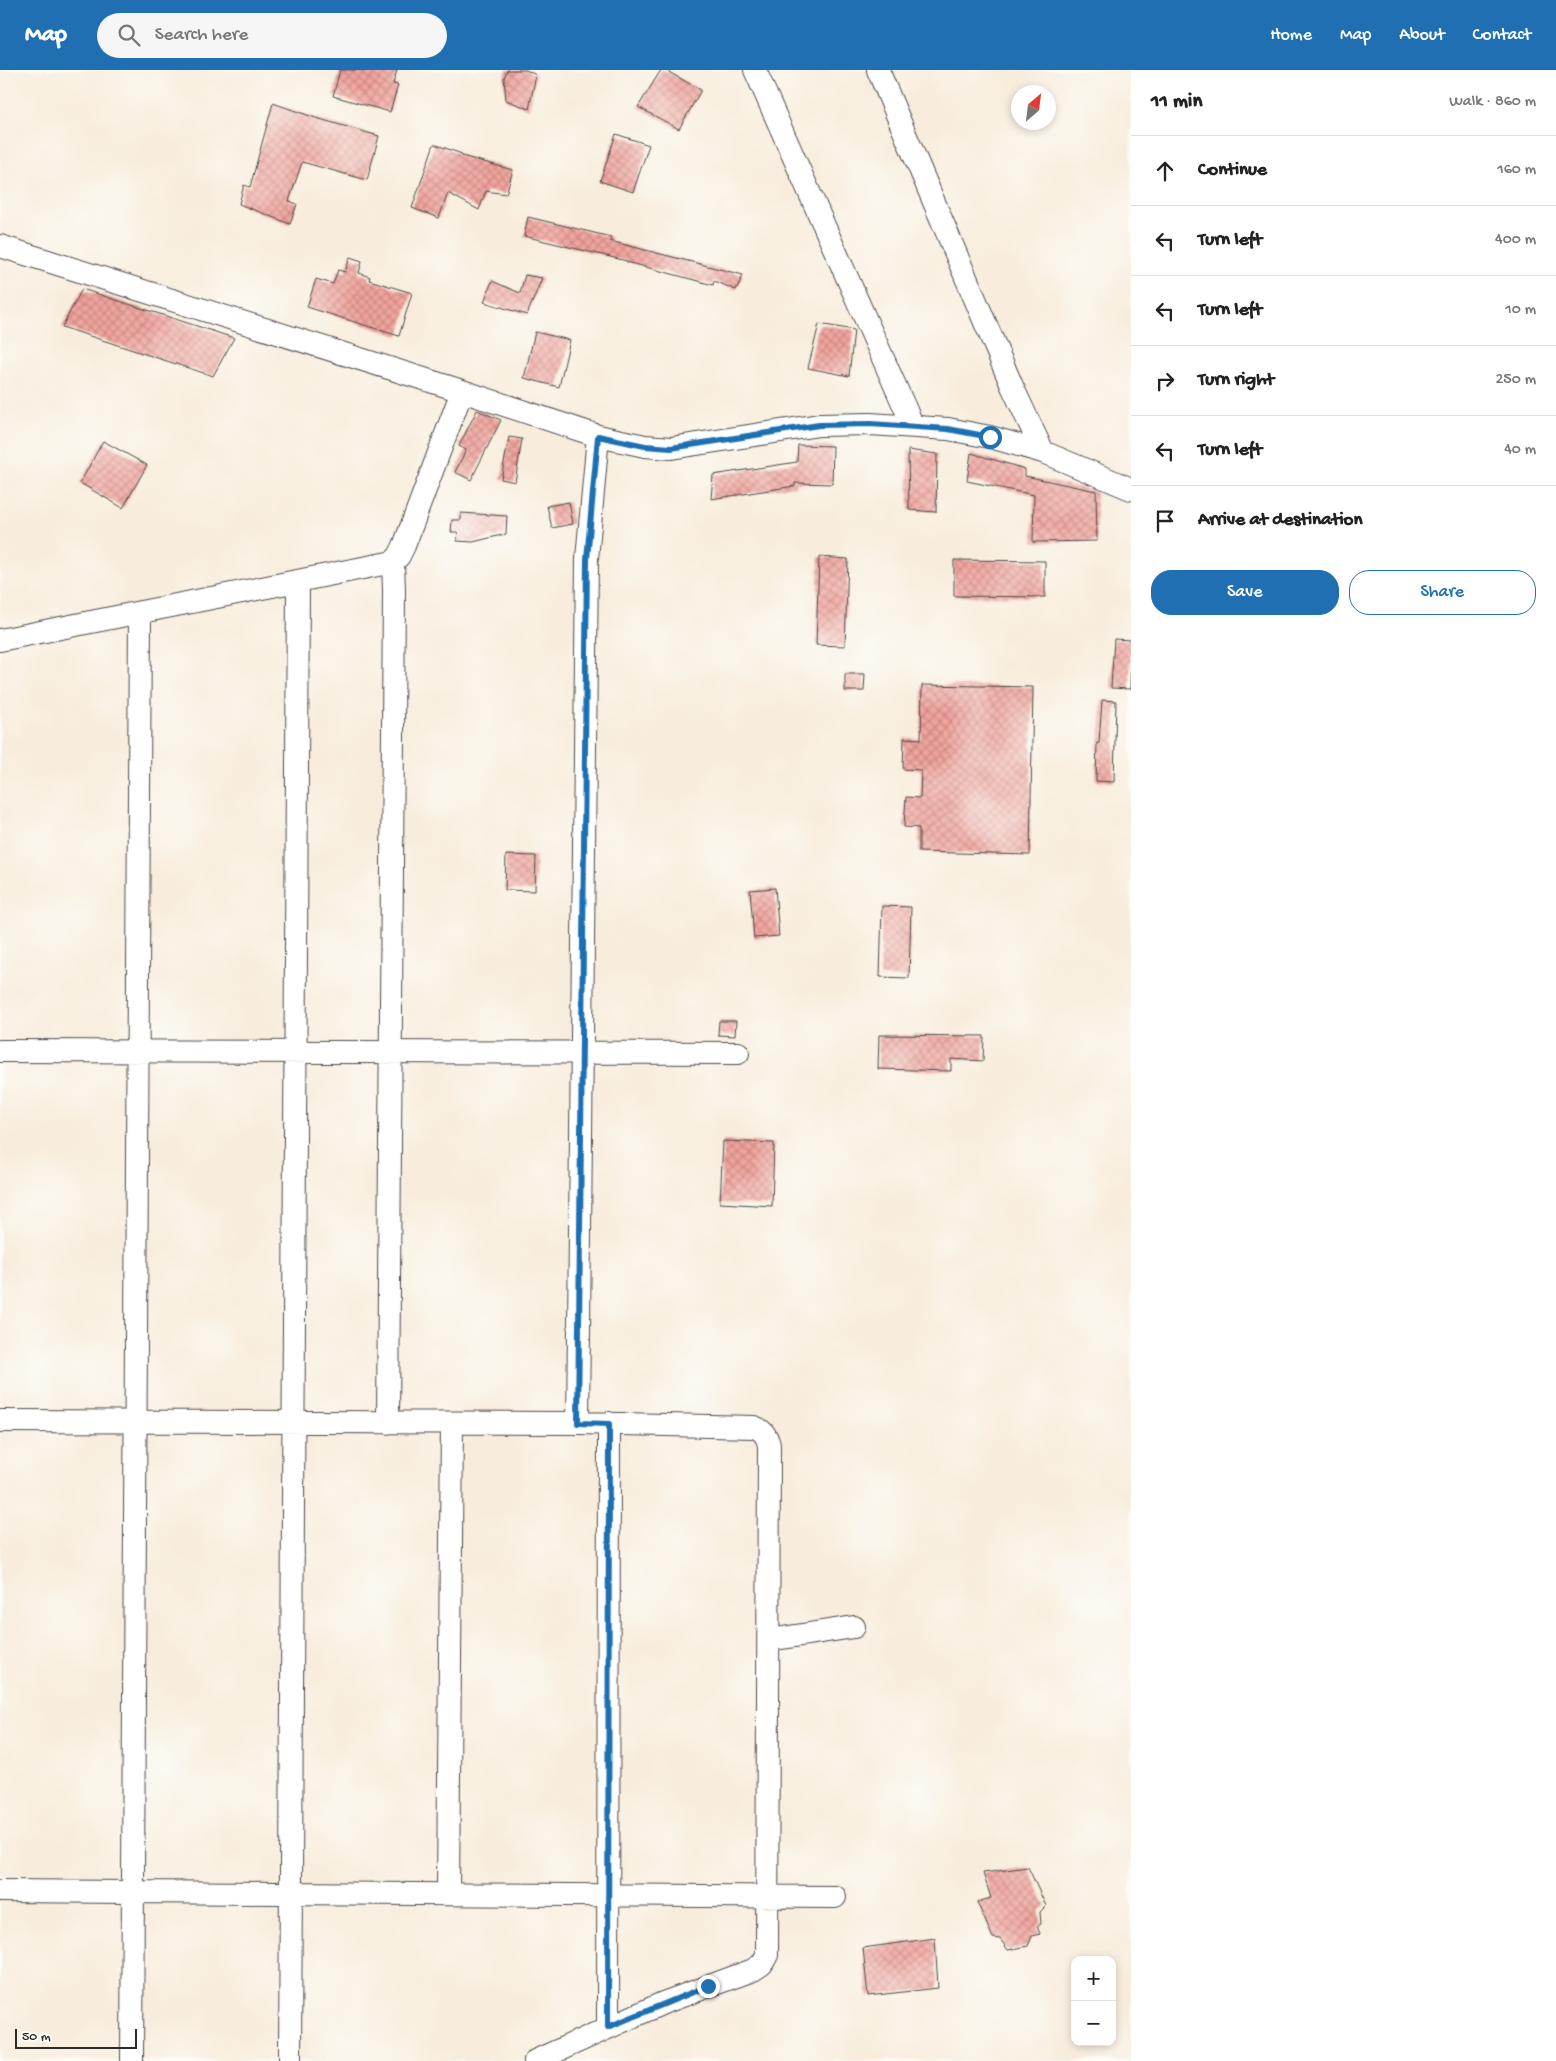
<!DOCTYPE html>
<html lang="en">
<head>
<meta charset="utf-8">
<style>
	body { margin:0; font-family:"Gochi Hand",sans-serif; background:#f6f6f6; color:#222 }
	.controls { position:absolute; right:15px; bottom:15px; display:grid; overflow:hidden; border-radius:10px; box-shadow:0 2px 8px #0003 }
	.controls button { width:45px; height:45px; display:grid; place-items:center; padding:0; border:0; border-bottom:1px solid #e0e0e0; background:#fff; color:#222; font:25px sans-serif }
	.compass { position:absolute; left:1011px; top:15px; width:45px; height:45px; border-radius:50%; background:#fff; box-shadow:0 2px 8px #0003; rotate:28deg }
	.scale { position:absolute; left:15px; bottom:12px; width:122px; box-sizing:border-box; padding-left:5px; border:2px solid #2b2b2b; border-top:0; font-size:14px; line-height:18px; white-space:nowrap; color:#2b2b2b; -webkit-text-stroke:4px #fdfcf7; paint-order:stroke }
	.stop { position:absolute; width:15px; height:15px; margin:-11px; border:4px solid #1f6fb2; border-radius:50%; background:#fff }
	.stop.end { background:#1f6fb2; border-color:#fff; box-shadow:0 1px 5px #0008 }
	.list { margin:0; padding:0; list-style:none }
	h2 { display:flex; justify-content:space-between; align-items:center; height:65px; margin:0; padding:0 20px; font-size:21px }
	h2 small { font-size:16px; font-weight:400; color:#767676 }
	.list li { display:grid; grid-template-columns:32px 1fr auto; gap:15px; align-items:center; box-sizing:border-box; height:70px; padding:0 20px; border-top:1px solid #e0e0e0 }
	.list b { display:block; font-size:19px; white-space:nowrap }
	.list em { font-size:16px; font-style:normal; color:#767676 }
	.actions { display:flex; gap:10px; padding:15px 20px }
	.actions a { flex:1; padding:11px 0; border:1px solid #1f6fb2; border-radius:20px; text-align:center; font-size:18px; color:#1f6fb2 }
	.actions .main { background:#1f6fb2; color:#fff }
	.icon { flex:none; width:28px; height:28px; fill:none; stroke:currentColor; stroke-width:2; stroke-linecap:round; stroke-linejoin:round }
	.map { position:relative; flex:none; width:1131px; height:1991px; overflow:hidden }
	header { display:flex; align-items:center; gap:30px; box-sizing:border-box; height:70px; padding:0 25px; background:#1f6fb2; color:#fff }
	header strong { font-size:24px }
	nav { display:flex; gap:28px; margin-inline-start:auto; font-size:18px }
	.search { width:350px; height:45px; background:#f6f6f6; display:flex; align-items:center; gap:12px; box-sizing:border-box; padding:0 18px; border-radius:28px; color:#767676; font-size:19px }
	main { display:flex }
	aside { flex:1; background:#fff }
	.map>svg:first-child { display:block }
</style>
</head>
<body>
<header>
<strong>Map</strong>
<div class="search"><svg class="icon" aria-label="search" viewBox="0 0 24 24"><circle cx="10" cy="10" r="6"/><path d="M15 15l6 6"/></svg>Search here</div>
<nav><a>Home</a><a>Map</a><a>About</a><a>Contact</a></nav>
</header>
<main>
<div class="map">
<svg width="1131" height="1991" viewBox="0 0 1131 1991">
	<defs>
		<pattern id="building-cross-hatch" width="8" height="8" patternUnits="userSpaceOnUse" patternTransform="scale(1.25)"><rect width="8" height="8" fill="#f2a49e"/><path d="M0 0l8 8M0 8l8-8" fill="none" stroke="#c48681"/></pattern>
	</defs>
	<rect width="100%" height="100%" fill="#fdfcf7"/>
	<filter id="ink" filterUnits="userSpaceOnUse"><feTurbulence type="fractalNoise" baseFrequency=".02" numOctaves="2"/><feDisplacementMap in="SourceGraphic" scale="10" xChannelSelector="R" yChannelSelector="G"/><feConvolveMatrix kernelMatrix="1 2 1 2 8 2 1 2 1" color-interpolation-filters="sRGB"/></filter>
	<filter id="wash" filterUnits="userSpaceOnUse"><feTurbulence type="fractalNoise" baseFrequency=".0096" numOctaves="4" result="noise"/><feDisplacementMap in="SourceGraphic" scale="20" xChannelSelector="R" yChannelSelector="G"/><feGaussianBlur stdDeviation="1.12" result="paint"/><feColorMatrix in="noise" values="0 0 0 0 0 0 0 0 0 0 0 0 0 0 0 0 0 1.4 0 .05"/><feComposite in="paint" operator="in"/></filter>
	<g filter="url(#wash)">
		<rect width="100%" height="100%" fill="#f8eddd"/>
		<g id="blocks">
			<path fill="url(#building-cross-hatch)" d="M340 0H397L393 14 398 15 390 42 333 26Z
				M507 0H526L536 5 529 39 506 30 504 8Z
				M661 0H665L701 20 679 59 638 37Z
				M273 33 316 48 379 66 367 110 302 92 289 131 297 134 290 154 239 134 244 115 250 117Z
				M616 64 649 75 633 122 600 111Z
				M434 74 462 84V86L513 100 506 124 486 121 479 140 448 123 439 148 412 138Z
				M528 147 611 167 610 171 743 205 736 220 714 211 713 215 627 192V191L524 166Z
				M350 187 362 191 359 203 370 207 369 210 412 223 399 266 307 237 316 209 333 214 338 200 345 202Z
				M525 205 542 208 527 245 484 232 492 211 520 223Z
				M82 219 234 268 213 306 62 257Z
				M819 254 854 260 849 306 808 298Z
				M535 262 570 270 559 317 524 308Z
				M477 340 501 350 471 410 455 402 466 380 459 376Z
				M509 367 522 369 515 412 501 409Z
				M103 371 147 395 123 438 80 413Z
				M798 375 833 376 832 414 795 413V416L711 429 713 405 797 392Z
				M908 380 937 384 936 442 909 440Z
				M971 383 1025 399V406L1096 421 1097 471 1033 472 1034 425 967 411Z
				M569 432 573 454 552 458 547 436Z
				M461 443 507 446 506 464 473 472 457 471 458 462H451L452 450H461Z
				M819 487 848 489 845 576 816 575Z
				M954 490 1045 491V527L954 526Z
				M1114 569 1131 570 1130 619 1111 618Z
				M845 604H865L864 621H845Z
				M922 615 1033 617 1030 785 919 782V758L904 757 906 727 920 728 921 700 903 699 904 668 921 669Z
				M1102 630 1116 631 1114 712 1096 711 1097 673H1099Z
				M506 785 536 786 535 821 505 820Z
				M775 818 779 866 754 868 750 820Z
				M882 836 911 837 909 908 880 907Z
				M719 951H736L735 966 718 965Z
				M879 965 984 966 983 991 951 989V1001L878 999Z
				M723 1071 774 1073 772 1136 720 1133Z
				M1028 1797 1046 1836 1040 1842 1041 1854 1037 1856 1040 1864 1032 1866 1028 1876 1008 1880 1000 1869 993 1868 977 1832 991 1828 983 1803Z
				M935 1868 938 1918 868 1926 863 1878Z"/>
		</g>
	</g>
	<g filter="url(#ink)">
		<use href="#blocks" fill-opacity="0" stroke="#4a4846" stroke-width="1"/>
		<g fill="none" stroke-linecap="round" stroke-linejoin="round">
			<defs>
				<path id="minor" d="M755 0 913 356
					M878 0 1012 316 1043 382 1131 419
					M0 176 462 321 598 366 645 376 671 378 819 355 870 354 948 359 990 367 1043 382
					M0 570 393 492 399 486 404 476 462 321
					M0 981 738 983
					M0 1351 578 1353 754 1357C763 1360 767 1366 769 1375L767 1885 762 1894 753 1900 663 1933 535 1991
					M388 1353 394 521 393 492
					M578 1353 587 489 598 366
					M769 1570 854 1557
					M0 1821 835 1827
					M448 1824 452 1353
					M608 1957 609 1353
					M132 1991 140 542
					M290 1991 298 512"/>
			</defs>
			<use href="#minor" stroke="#4a4846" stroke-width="24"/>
			<use href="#minor" stroke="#fff" stroke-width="22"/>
		</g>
	</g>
	<g fill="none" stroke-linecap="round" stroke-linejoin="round" filter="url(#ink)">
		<path stroke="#1f6fb2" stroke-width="6" d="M708 1916 608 1957 609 1354 578 1353 587 489 598 366 645 376 671 378 819 355 870 354 948 359 990 367"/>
	</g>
</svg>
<div class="controls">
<button>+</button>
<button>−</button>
</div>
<svg class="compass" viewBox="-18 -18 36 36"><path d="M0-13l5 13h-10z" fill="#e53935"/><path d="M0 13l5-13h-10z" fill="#767676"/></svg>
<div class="scale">50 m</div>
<div class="stop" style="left:990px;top:367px"></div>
<div class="stop end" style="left:708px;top:1916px"></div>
</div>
<aside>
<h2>11 min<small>Walk · 860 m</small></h2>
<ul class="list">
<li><svg class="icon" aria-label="ahead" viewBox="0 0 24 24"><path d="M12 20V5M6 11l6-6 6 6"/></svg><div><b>Continue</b></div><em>160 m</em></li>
<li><svg class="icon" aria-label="left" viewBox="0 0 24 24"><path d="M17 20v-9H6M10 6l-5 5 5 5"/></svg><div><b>Turn left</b></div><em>400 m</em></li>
<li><svg class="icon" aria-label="left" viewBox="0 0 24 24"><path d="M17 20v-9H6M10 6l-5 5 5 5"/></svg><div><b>Turn left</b></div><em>10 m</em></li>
<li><svg class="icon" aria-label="right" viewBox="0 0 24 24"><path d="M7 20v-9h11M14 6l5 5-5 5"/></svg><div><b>Turn right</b></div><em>250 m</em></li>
<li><svg class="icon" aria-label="left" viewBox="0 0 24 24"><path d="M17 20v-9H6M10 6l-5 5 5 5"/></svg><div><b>Turn left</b></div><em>40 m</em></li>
<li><svg class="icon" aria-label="arrive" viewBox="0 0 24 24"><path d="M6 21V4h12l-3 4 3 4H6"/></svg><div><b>Arrive at destination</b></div></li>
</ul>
<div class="actions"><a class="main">Save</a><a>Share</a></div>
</aside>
</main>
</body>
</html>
